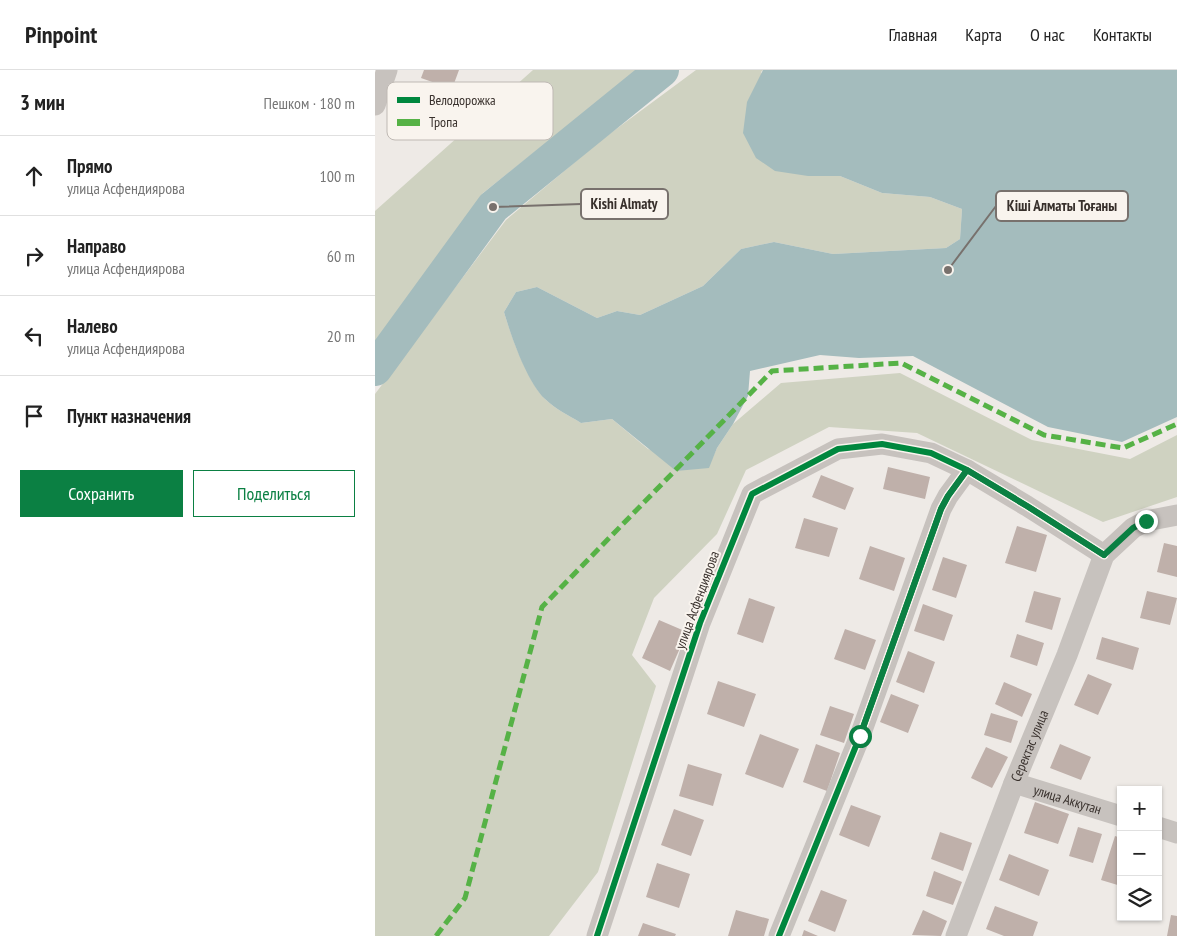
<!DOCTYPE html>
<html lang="ru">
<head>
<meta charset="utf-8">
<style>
	body { margin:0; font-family:"PT Sans Narrow",sans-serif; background:#f6f6f6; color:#222 }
	.controls { position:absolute; right:15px; bottom:15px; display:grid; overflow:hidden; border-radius:0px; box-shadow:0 1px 4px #0004 }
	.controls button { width:45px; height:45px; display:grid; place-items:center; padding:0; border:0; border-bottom:1px solid #e0e0e0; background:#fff; color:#222; font:25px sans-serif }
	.stop { position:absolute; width:15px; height:15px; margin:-11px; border:4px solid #0b8043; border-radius:50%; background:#fff }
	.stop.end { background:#0b8043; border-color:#fff; box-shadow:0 1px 5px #0008 }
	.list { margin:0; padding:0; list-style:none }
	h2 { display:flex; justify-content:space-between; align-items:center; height:65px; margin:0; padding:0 20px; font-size:21px }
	h2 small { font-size:16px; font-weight:400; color:#767676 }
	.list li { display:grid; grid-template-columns:32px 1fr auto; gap:15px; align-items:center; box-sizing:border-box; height:80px; padding:0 20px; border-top:1px solid #e0e0e0 }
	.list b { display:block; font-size:19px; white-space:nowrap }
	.list p { margin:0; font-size:16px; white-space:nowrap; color:#767676 }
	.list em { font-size:16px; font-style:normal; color:#767676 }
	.actions { display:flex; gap:10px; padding:15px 20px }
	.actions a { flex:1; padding:11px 0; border:1px solid #0b8043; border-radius:0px; text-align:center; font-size:18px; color:#0b8043 }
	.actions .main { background:#0b8043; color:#fff }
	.icon { flex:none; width:28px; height:28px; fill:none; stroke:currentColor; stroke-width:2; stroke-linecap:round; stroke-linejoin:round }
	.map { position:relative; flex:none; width:802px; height:866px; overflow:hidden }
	header { display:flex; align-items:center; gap:30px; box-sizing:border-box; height:70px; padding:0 25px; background:#fff; border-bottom:1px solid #e0e0e0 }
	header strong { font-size:24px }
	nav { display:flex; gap:28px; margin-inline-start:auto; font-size:18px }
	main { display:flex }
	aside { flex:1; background:#fff }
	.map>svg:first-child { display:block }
</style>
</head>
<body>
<header>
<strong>Pinpoint</strong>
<nav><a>Главная</a><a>Карта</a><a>О нас</a><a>Контакты</a></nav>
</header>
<main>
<aside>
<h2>3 мин<small>Пешком · 180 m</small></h2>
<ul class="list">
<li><svg class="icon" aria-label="ahead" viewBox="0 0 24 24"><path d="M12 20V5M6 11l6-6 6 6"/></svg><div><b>Прямо</b><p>улица Асфендиярова</p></div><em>100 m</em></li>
<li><svg class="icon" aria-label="right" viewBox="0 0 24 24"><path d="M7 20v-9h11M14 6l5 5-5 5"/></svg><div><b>Направо</b><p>улица Асфендиярова</p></div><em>60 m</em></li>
<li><svg class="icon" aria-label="left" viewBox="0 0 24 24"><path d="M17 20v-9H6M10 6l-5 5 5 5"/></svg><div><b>Налево</b><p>улица Асфендиярова</p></div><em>20 m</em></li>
<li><svg class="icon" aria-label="arrive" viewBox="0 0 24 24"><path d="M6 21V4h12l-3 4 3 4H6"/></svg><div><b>Пункт назначения</b></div></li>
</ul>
<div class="actions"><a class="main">Сохранить</a><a>Поделиться</a></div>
</aside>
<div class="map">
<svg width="802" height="866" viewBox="0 0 802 866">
	<rect width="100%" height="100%" fill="#eeeae6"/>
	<path fill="#cfd2c1" d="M158 0H263L108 123 0 274V141Z
		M321 0H388L386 2 433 106H465L507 123 555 127 587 139 585 169 571 178 458 184 399 172 366 179 328 216 265 245 242 241 222 248 162 217 141 222 129 242C136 266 153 312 170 329 180 339 195 346 206 353L237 349 273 379 333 398 342 378 358 354 406 313 525 303 657 370 755 389 802 365V427L728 452 542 363 454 357 371 400 342 464 279 528 257 585 281 616 223 802 174 866H0V324L131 150 225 71Z"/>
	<path fill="#a4bcbd" d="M388 0H802V347L747 372 673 357 538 286 484 288 445 285 375 301 373 326 358 354 342 378 334 398 301 401 237 349 206 353C195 346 180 339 170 329 152 312 136 266 129 242L141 222 162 217 222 248 242 241 265 245 328 216 366 179 399 172 458 184 571 178 585 169 587 139 555 127 507 123 465 106H433L400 101 381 88 368 63 372 32Z"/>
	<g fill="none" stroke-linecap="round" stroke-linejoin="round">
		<path stroke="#a4bcbd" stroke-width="34" d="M0 299 118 137 287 0"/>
	</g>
	<path fill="#bfb0aa" d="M49 0H84L77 19 46 8Z
		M513 397 555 407 550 429 508 419Z
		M446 405 479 418 470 440 437 427Z
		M429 448 463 458 454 487 420 478Z
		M642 456 672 465 661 502 630 493Z
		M789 473 802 476V507L782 502Z
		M495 476 530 488 519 521 484 509Z
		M568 487 592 495 581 528 557 520Z
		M659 521 686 528 677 560 650 552Z
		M772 521 802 528 795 555 765 548Z
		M374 528 400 537 388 573 362 564Z
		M548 534 578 545 569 571 539 561Z
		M284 550 312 562 295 601 267 588Z
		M470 559 501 570 490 600 459 589Z
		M642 564 669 573 662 596 635 587Z
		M727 567 764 578 758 600 721 589Z
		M533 581 560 592 549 623 521 612Z
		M713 604 737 614 723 645 699 635Z
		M343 611 381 624 369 657 332 644Z
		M629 612 657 624 647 647 620 634Z
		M516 624 544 635 533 663 505 652Z
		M455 636 479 644 469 673 445 665Z
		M616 643 643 651 636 673 609 665Z
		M385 664 424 679 408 718 370 704Z
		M441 674 465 683 452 721 428 712Z
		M685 674 716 687 706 710 675 698Z
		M611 677 633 687 617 718 596 708Z
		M313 694 347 704 338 736 304 726Z
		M660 732 694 744 683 774 649 763Z
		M476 735 506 746 494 777 464 765Z
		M299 739 329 750 316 786 286 775Z
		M703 757 727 764 718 793 694 786Z
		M565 762 597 773 588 801 556 789Z
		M740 766 746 768V816L726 810Z
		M634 784 674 800 664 826 624 810Z
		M282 793 315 804 304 838 271 827Z
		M559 801 587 812 578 835 551 826Z
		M446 820 472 830 460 862 433 851Z
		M620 836 663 852 658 866H629L611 859Z
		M361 840 394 849 389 866H353Z
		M548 840 572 851 566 866 537 865Z
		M796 845 802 846V866H792Z
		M268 853 301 864 300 866H263Z
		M429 860 443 866H427Z"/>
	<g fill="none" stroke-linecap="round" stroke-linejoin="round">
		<g stroke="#c7c2be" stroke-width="21">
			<path d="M0 35 12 0"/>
			<path id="s1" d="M639 713 746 746"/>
			<path d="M783 757 802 763"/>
			<path d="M222 866 325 553 377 424 463 379 507 374 556 383 592 400 652 436 729 485"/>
			<path d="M404 866 485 666 566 439 573 426 592 400"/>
			<path id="s2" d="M581 866 639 713 692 585 729 485 758 458 771 451 802 445"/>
		</g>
		<path stroke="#56b246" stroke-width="5" stroke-dasharray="10 5" stroke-linecap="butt" d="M61 866 90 828 167 537 397 301 526 293 669 365 748 378 802 354"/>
		<defs>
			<path id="cycleway" d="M222 866 325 553 377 424 463 379 507 374 556 383 592 400 652 436 729 485
				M404 866 485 666 566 439 573 426 592 400"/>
		</defs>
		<use href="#cycleway" stroke="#f9f4ee" stroke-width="9"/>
		<use href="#cycleway" stroke="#00873e" stroke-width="6"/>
	</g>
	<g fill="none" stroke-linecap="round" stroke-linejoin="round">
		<path stroke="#0b8043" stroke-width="6" d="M485 666 566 439 573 426 592 400 652 436 729 485 758 458 771 451"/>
	</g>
	<g text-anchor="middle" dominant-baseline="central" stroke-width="4" stroke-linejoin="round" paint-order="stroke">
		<g font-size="14" fill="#38302c" stroke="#f9f4ee">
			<text transform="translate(322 530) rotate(-70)">улица Асфендиярова</text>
			<text stroke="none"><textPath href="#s2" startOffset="204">Серектас улица</textPath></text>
			<text stroke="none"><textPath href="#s1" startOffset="56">улица Аккутан</textPath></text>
		</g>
	</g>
	<rect x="12" y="12" width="166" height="58" rx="8" fill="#f9f4ee" stroke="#bfb9b4" stroke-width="1"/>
	<rect x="22" y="27" width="23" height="6" fill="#00873e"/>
	<rect x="22" y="49" width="23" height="7" fill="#56b246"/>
	<g font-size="14" fill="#38302c">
		<text x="54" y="35">Велодорожка</text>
		<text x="54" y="57">Тропа</text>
	</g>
	<path fill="none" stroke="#78716d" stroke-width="2" d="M118 137L206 134M573 200L621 136"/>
	<g fill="#78716d" stroke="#f9f4ee" stroke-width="2">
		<circle cx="118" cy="137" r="5"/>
		<circle cx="573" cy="200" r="5"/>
	</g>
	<g fill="#f9f4ee" stroke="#78716d" stroke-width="2">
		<rect x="206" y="119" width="87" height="30" rx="5"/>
		<rect x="621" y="121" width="132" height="30" rx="5"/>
	</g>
	<g font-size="15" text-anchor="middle" font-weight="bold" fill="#38302c">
		<text x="249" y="139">Kіshі Almaty</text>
		<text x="687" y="141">Кіші Алматы Тоғаны</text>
	</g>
</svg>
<div class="controls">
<button>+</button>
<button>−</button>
<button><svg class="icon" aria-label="layers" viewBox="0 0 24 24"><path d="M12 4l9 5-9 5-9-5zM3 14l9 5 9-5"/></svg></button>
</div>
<div class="stop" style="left:485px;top:666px"></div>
<div class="stop end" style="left:771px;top:451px"></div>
</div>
</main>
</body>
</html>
